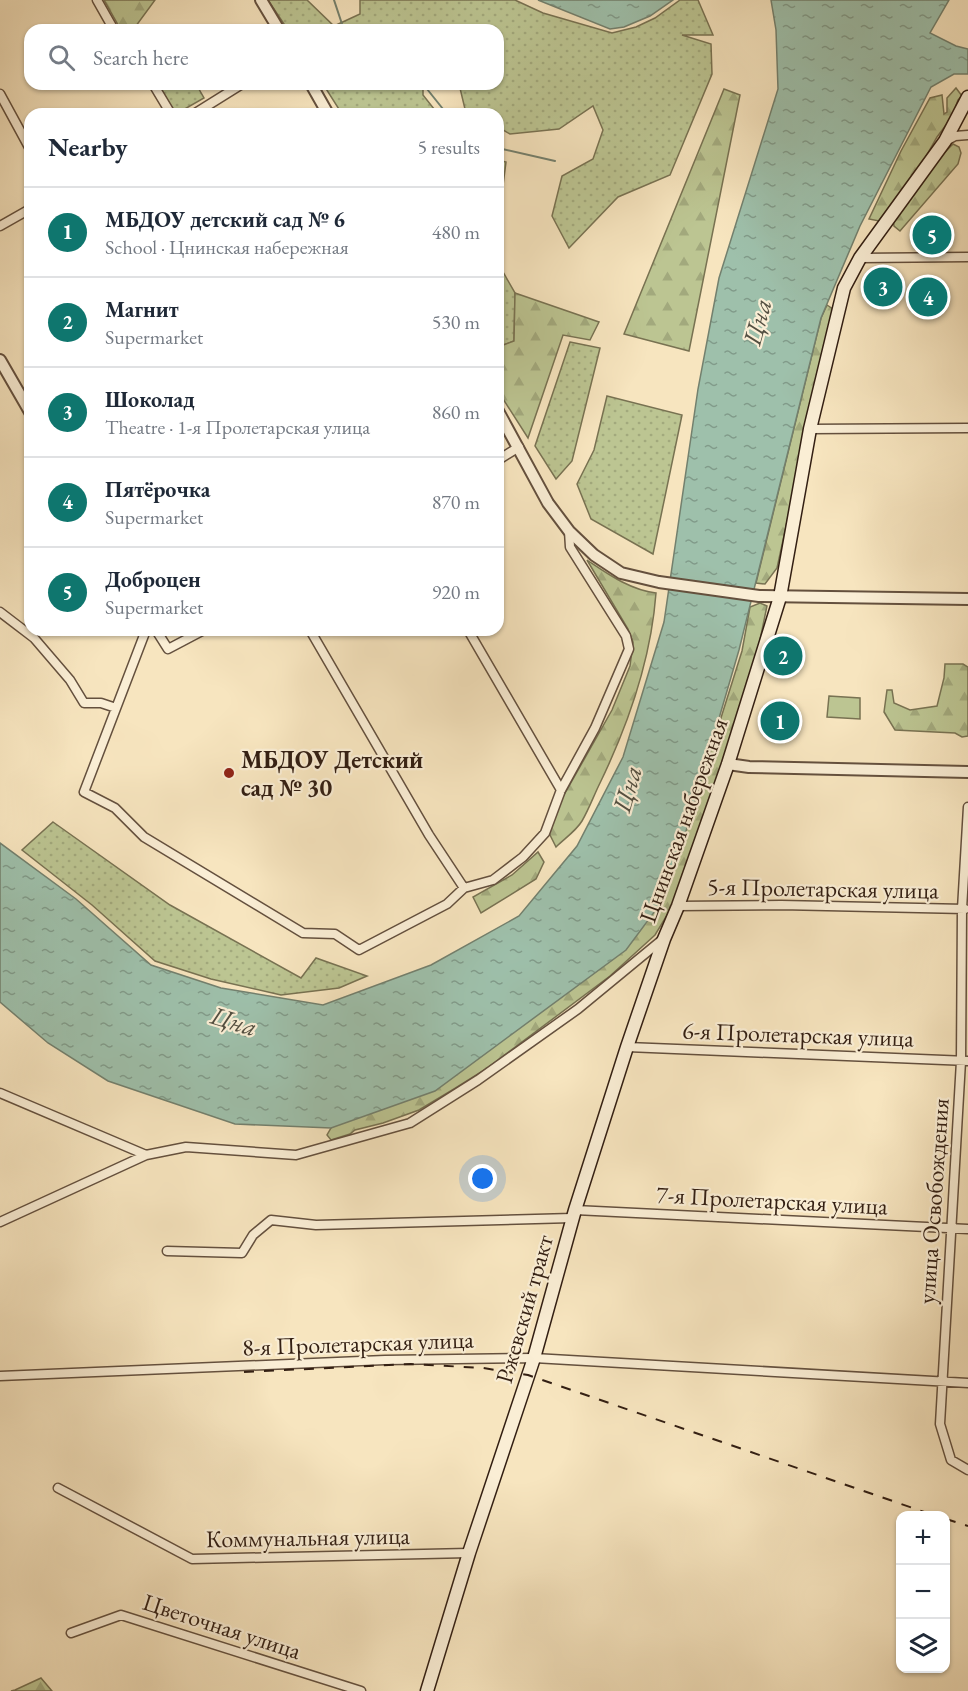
<!DOCTYPE html>
<html lang="en">
<head>
<meta charset="utf-8">
<style>
	body { margin:0; font-family:"EB Garamond",serif; background:#f6f6f7; color:#1f2937 }
	.controls { position:absolute; right:18px; bottom:18px; display:grid; overflow:hidden; border-radius:12px; box-shadow:0 2px 4px #0004 }
	.controls button { width:54px; height:54px; display:grid; place-items:center; padding:0; border:0; border-bottom:2px solid #e0e1e3; background:#fff; color:#1f2937; font:30px sans-serif }
	.you { position:absolute; left:483px; top:1179px; width:21px; height:21px; margin:-15px; border:4px solid #fff; border-radius:50%; background:#1a73e8; box-shadow:0 0 0 9px #1a73e833 }
	.badge { display:grid; place-items:center; width:39px; height:39px; border-radius:50%; background:#0f766e; color:#fff; font-size:20px; font-weight:700 }
	.pin { position:absolute; translate:-50% -50%; border:3px solid #fff; box-shadow:0 2px 6px #0006 }
	.list { margin:0; padding:0; list-style:none }
	h2 { display:flex; justify-content:space-between; align-items:center; height:78px; margin:0; padding:0 24px; font-size:26px }
	h2 small { font-size:20px; font-weight:400; color:#747a83 }
	.list li { display:grid; grid-template-columns:39px 1fr auto; gap:18px; align-items:center; box-sizing:border-box; height:90px; padding:0 24px; border-top:2px solid #e0e1e3 }
	.list b { display:block; font-size:22px; white-space:nowrap }
	.list p { margin:0; font-size:20px; white-space:nowrap; color:#747a83 }
	.list em { font-size:20px; font-style:normal; color:#747a83 }
	.icon { flex:none; width:33px; height:33px; fill:none; stroke:currentColor; stroke-width:2; stroke-linecap:round; stroke-linejoin:round }
	.map { position:relative; flex:none; width:968px; height:1691px; overflow:hidden }
	.search { position:absolute; background:#fff; box-shadow:0 2px 4px #0004; left:24px; top:24px; width:480px; height:66px; display:flex; align-items:center; gap:15px; box-sizing:border-box; padding:0 21px; border-radius:18px; color:#747a83; font-size:22px }
	.panel { position:absolute; background:#fff; box-shadow:0 2px 4px #0004; left:24px; top:108px; width:480px; height:528px; border-radius:18px }
	.map>svg:first-child { display:block }
</style>
</head>
<body>
<div class="map">
<svg width="968" height="1691" viewBox="0 0 968 1691">
	<defs>
		<pattern id="grass-dots" width="8" height="8" patternUnits="userSpaceOnUse" patternTransform="scale(1.5)"><rect width="8" height="8" fill="#bcc592"/><path d="M2 2h.1M6 6h.1" fill="none" stroke="#a2a97d" stroke-width="1.8" stroke-linecap="round"/></pattern>
		<pattern id="forest-firs" width="22" height="20" patternUnits="userSpaceOnUse" patternTransform="scale(1.5)"><rect width="22" height="20" fill="#bcc592"/><path d="M5 1l3.5 6h-7zM16 11l3.5 6h-7z" fill="#a2a97d"/></pattern>
		<pattern id="water-ripples" width="26" height="14" patternUnits="userSpaceOnUse" patternTransform="scale(1.5)"><rect width="26" height="14" fill="#9ec0ab"/><path d="M2 4q2-2 4 0t4 0M15 11q2-2 4 0t4 0" fill="none" stroke="#819b8a"/></pattern>
	</defs>
	<rect width="100%" height="100%" fill="#f7e5bf"/>
	<filter id="stains"><feTurbulence type="fractalNoise" baseFrequency=".00333" numOctaves="4"/><feColorMatrix values="0 0 0 0 .2 0 0 0 0 .09 0 0 0 0 .02 0 0 0 .5 -.17"/></filter>
	<radialGradient id="worn" r=".72"><stop offset=".6" stop-color="#630" stop-opacity="0"/><stop offset="1" stop-color="#630" stop-opacity=".3"/></radialGradient>
	<path fill="url(#grass-dots)" stroke="#787252" stroke-width="1.5" d="M268 0H307L334 26 360 14V0H515L543 13 612 33 636 27 655 18 680 0H698L713 35H682L711 44 712 74 670 175 618 197 569 248 552 216 562 176 593 159 603 130 593 106 559 129 510 134 498 127V114H473L465 109 459 84H498V30H288Z
		M155 84H196L204 98 176 114H169Z
		M323 84H423V95L438 114H342Z
		M498 160 506 162 498 224Z
		M498 263 515 293 514 341 498 347Z
		M570 342 600 348 572 461 556 479 535 446Z
		M607 396 682 415 653 554 591 519 577 484 594 450Z
		M53 822 170 905 301 978 316 958 367 976 339 988 281 995 211 979 155 961 92 905 22 850Z"/>
	<path fill="url(#forest-firs)" stroke="#787252" stroke-width="1.5" d="M104 0H155L133 30H121Z
		M956 88 962 96 958 100 952 117 937 137 916 174 879 221 869 219 901 151 930 98 942 95 944 114 947 112V98Z
		M724 89 740 95 689 351 624 334Z
		M953 144 959 147 961 153 958 164 900 231 894 226 893 218 936 161Z
		M515 293 599 322 590 340 563 335 528 438 498 391V347L514 341Z
		M827 305 833 309 777 568 765 584 756 583 821 318Z
		M587 560C608 574 630 590 656 593 651 660 629 723 600 783 594 795 589 809 582 821 576 831 564 839 556 847L548 831 560 802 612 710 630 666 633 642 628 629Z
		M760 603 767 606 755 664 717 779 701 822 697 839 672 907 655 935 610 976 486 1069 454 1089 419 1110 383 1123 355 1130 350 1134 331 1140 327 1135 331 1128 664 899 742 651 750 607Z
		M945 664H963L968 667V736L962 737 955 733 895 730 884 712 887 690H892L894 703 910 710 937 706 944 678Z
		M538 852 544 862 536 879 481 913 473 897 512 875Z
		M41 1678 52 1691H11L15 1690Z"/>
	<path fill="#bcc592" stroke="#787252" stroke-width="1.5" d="M829 696 860 698V719L827 717Z"/>
	<path fill="url(#water-ripples)" stroke="#73806e" stroke-width="1.5" d="M538 0H673L650 16 624 27 610 29Z
		M771 0H949L930 33 956 46 968 49V74H954L931 87 860 226 821 318 739 650 684 838 664 899 626 950 435 1091 331 1128 235 1124 108 1081 48 1043 0 1002V843L76 899 151 965 221 988 323 1005 431 965 519 916 577 846 623 757 664 622 698 389 719 278 778 89 776 30Z"/>
	<g fill="none" stroke-linecap="round" stroke-linejoin="round">
		<path stroke="#73806e" stroke-width="2" d="M334 0 344 30
			M413 84 427 89 447 114
			M498 148 555 161"/>
		<defs>
			<path id="minor" d="M97 0 114 30
				M153 84 171 114
				M0 94 30 149
				M194 114 242 84
				M946 141 955 136 968 135
				M0 226 30 209
				M860 258 968 257
				M810 429 968 428
				M498 460 519 447
				M0 612 34 638 70 680 84 703H101L116 708
				M146 630 84 792 115 808 144 837 303 933 335 934 359 950 447 904 464 888 493 880 523 857 545 833 561 790 595 728 629 649 626 636 570 547 569 531
				M156 630 168 649 204 630
				M310 630 429 835 464 888
				M468 630 561 790
				M968 807 962 909 961 1061 940 1424 951 1460 968 1470
				M678 906 781 905 965 909
				M627 1047 968 1061
				M0 1093 146 1155
				M575 1210 968 1229
				M0 1222 146 1155 186 1147 296 1155 410 1123 478 1080 578 1009 663 939
				M167 1251 242 1253 253 1235 271 1220 316 1225 572 1218
				M0 1376 385 1360 534 1358 968 1383
				M58 1488 192 1559 469 1553
				M71 1633 121 1615 361 1691"/>
			<path id="tertiary" d="M261 0 279 30
				M311 84 328 114
				M0 360 30 412
				M498 411 548 503 569 531 594 555 621 573 659 582 759 596 968 599
				M728 764 749 767 968 772"/>
			<path id="secondary" d="M427 1691 469 1553 534 1358 575 1210 627 1047 664 939 678 906 728 764 780 597 810 429 844 288 860 258 945 141 968 97"/>
		</defs>
		<use href="#minor" stroke="#64503e" stroke-width="11"/>
		<use href="#tertiary" stroke="#64503e" stroke-width="14"/>
		<use href="#secondary" stroke="#331f13" stroke-width="15"/>
		<use href="#minor" stroke="#faeed5" stroke-width="8"/>
		<use href="#tertiary" stroke="#faeed5" stroke-width="10"/>
		<use href="#secondary" stroke="#faeed5" stroke-width="12"/>
		<path stroke="#331f13" stroke-width="2" stroke-dasharray="10 10" stroke-linecap="butt" d="M244 1372 411 1364 483 1368 528 1375 936 1516
			M946 1519 968 1526"/>
	</g>
	<circle fill="#8f2418" stroke="#faeed5" stroke-width="2" cx="229" cy="773" r="6"/>
	<g text-anchor="middle" dominant-baseline="central" stroke-width="4.5" stroke-linejoin="round" paint-order="stroke">
		<g font-size="24" font-weight="bold" fill="#331f13" stroke="#faeed5" text-anchor="start">
			<text x="241" y="759">МБДОУ Детский<tspan x="241" dy="28">сад № 30</tspan></text>
		</g>
		<g font-size="24" fill="#331f13" stroke="#faeed5">
			<text transform="translate(683 820) rotate(-70)">Цнинская набережная</text>
			<text transform="translate(823 888) rotate(1)">5-я Пролетарская улица</text>
			<text transform="translate(798 1034) rotate(2)">6-я Пролетарская улица</text>
			<text transform="translate(772 1200) rotate(3)">7-я Пролетарская улица</text>
			<text transform="translate(933 1201) rotate(-86)">улица Освобождения</text>
			<text transform="translate(524 1309) rotate(-74)">Ржевский тракт</text>
			<text transform="translate(358 1343) rotate(-2)">8-я Пролетарская улица</text>
			<text transform="translate(308 1537) rotate(-1)">Коммунальная улица</text>
			<text transform="translate(222 1626) rotate(18)">Цветочная улица</text>
		</g>
		<g font-size="26" font-style="italic" fill="#534f41" stroke="#faeed5">
			<text transform="translate(757 322) rotate(-75)">Цна</text>
			<text transform="translate(627 789) rotate(-74)">Цна</text>
			<text transform="translate(234 1021) rotate(17)">Цна</text>
		</g>
	</g>
	<rect width="100%" height="100%" filter="url(#stains)"/>
	<rect width="100%" height="100%" fill="url(#worn)"/>
</svg>
<div class="controls">
<button>+</button>
<button>−</button>
<button><svg class="icon" aria-label="layers" viewBox="0 0 24 24"><path d="M12 4l9 5-9 5-9-5zM3 14l9 5 9-5"/></svg></button>
</div>
<div class="you"></div>
<div class="pin badge" style="left:780px;top:721px">1</div>
<div class="pin badge" style="left:783px;top:656px">2</div>
<div class="pin badge" style="left:883px;top:287px">3</div>
<div class="pin badge" style="left:928px;top:297px">4</div>
<div class="pin badge" style="left:932px;top:235px">5</div>
<div class="search"><svg class="icon" aria-label="search" viewBox="0 0 24 24"><circle cx="10" cy="10" r="6"/><path d="M15 15l6 6"/></svg>Search here</div>
<section class="panel">
<h2>Nearby<small>5 results</small></h2>
<ul class="list">
<li><span class="badge">1</span><div><b>МБДОУ детский сад № 6</b><p>School · Цнинская набережная</p></div><em>480 m</em></li>
<li><span class="badge">2</span><div><b>Магнит</b><p>Supermarket</p></div><em>530 m</em></li>
<li><span class="badge">3</span><div><b>Шоколад</b><p>Theatre · 1-я Пролетарская улица</p></div><em>860 m</em></li>
<li><span class="badge">4</span><div><b>Пятёрочка</b><p>Supermarket</p></div><em>870 m</em></li>
<li><span class="badge">5</span><div><b>Доброцен</b><p>Supermarket</p></div><em>920 m</em></li>
</ul>
</section>
</div>
</body>
</html>
